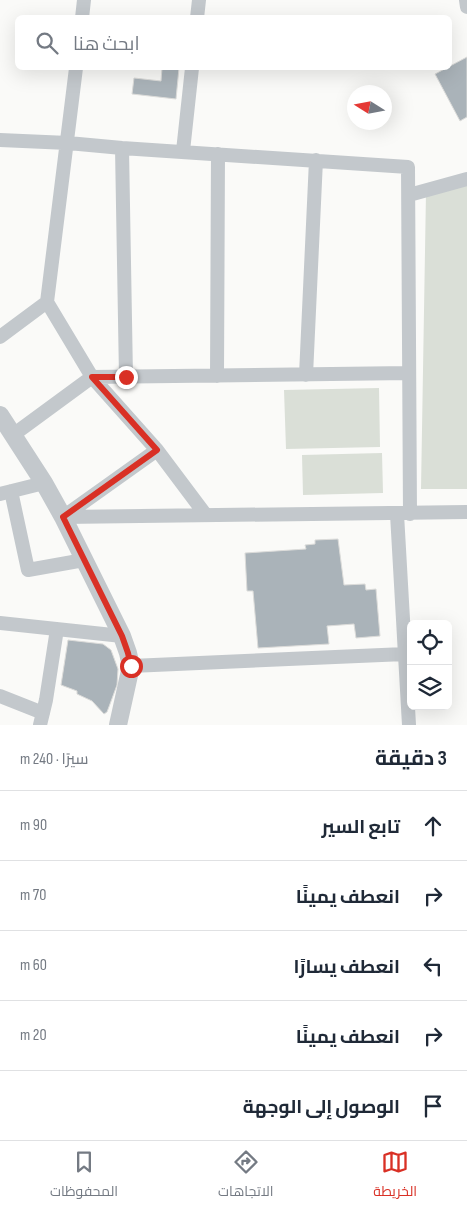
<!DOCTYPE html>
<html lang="ar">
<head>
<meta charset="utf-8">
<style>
	body { margin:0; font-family:"Sofia Sans Condensed",Cairo,sans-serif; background:#f6f6f7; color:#1f2937; direction:rtl }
	.controls { position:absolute; right:15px; bottom:15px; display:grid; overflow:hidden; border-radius:8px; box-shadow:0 5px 20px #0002 }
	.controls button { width:45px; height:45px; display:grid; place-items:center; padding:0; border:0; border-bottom:1px solid #e0e1e3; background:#fff; color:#1f2937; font:25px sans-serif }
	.compass { position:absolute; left:347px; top:85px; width:45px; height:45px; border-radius:50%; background:#fff; box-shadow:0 5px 20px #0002; rotate:281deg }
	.stop { position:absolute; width:15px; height:15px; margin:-11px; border:4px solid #d93025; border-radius:50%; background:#fff }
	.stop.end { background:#d93025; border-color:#fff; box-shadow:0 1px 5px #0008 }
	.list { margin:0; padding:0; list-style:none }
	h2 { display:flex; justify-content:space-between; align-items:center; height:65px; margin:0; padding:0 20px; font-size:21px }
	h2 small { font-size:16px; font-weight:400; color:#747a83 }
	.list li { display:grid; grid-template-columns:32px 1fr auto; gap:15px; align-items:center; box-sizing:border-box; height:70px; padding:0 20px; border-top:1px solid #e0e1e3 }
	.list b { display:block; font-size:19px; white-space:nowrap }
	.list em { font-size:16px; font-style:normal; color:#747a83 }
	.icon { flex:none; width:28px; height:28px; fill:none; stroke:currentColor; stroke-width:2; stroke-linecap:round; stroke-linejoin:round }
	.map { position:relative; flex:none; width:467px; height:725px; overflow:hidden; direction:ltr }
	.search { position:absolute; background:#fff; box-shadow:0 5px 20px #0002; left:15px; right:15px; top:15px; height:55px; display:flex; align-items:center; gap:12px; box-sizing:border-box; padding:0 18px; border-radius:8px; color:#747a83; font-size:19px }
	.sheet { height:415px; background:#fff }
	nav { display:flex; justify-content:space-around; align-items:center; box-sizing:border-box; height:70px; border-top:1px solid #e0e1e3; background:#fff; font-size:14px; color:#747a83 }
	nav a { display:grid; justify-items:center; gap:2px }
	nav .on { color:#d93025 }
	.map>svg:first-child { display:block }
</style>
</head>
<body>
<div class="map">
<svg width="467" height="725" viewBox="0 0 467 725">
	<rect width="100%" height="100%" fill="#fafaf8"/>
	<path fill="#dadfd7" d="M467 183V489H421L426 192Z
		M379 388 380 447 286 449 284 390Z
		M382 453 383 493 303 495 302 455Z"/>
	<path fill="#aab3b9" stroke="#dcdcda" d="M467 57V117L460 121 435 74Z
		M162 68H179L176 99 132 94 134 78 161 81Z
		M338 539 344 585 365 584 366 590 376 589 380 636 356 638 354 624 327 626 329 644 258 648 253 591H247L245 553 306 549 305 545 315 544V540Z
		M68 640 103 644 111 650 118 669 117 685 110 704 107 712 104 714 92 701 77 694V691L61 685Z"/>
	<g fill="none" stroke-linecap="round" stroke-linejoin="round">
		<path stroke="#c3c8cc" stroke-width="14" d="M466 0 467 7
			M82 18 84 0
			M197 18 199 0
			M76 68 47 302 92 377 157 450 205 514
			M0 140 68 143 122 148 408 167 410 514
			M122 148 126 377
			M183 151 192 68
			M409 195 467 179
			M0 337 47 302
			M306 375 316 160
			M217 376 218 154
			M13 435 92 377 409 373
			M11 491 28 570 84 560
			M0 494 44 483
			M397 514 409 725
			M63 517 467 512
			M63 517 157 450
			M0 623 122 636
			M131 666 405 654
			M0 696 43 713
			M40 725 46 700 57 629"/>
		<path stroke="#c3c8cc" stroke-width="18" d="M0 415 44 483 63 517 122 636 128 653 131 666 118 725"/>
	</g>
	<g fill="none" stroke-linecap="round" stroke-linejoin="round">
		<path stroke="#d93025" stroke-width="6" d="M126 377H92L157 450 63 517 122 636 128 653 131 666"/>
	</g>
</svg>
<div class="controls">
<button><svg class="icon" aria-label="locate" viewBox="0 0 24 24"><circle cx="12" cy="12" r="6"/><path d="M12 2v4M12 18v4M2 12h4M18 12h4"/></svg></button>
<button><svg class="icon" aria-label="layers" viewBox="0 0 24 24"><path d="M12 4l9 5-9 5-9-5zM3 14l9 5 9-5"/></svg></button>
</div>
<svg class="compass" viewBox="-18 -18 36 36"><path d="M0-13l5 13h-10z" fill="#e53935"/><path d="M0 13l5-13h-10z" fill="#747a83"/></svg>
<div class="stop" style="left:131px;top:666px"></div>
<div class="stop end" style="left:126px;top:377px"></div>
<div class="search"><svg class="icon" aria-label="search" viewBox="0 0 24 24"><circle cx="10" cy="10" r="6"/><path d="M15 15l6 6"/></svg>ابحث هنا</div>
</div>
<section class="sheet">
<h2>3 دقيقة<small>سيرًا · 240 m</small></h2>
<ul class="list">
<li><svg class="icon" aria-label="ahead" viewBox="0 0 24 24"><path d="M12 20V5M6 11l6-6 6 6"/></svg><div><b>تابع السير</b></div><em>90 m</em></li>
<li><svg class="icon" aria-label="right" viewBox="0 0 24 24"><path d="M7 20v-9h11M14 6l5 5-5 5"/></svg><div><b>انعطف يمينًا</b></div><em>70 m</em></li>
<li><svg class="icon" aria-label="left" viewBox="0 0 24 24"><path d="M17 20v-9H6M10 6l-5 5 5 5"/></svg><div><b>انعطف يسارًا</b></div><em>60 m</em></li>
<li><svg class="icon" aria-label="right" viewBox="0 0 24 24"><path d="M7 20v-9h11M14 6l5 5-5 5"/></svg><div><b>انعطف يمينًا</b></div><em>20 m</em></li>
<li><svg class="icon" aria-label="arrive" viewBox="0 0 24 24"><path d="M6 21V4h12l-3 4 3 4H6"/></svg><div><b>الوصول إلى الوجهة</b></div></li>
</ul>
</section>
<nav>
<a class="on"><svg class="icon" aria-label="map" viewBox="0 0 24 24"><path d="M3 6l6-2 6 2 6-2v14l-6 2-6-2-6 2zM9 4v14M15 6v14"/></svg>الخريطة</a>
<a><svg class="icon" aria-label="directions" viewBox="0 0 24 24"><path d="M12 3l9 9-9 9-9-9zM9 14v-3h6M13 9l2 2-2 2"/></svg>الاتجاهات</a>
<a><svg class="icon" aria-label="saved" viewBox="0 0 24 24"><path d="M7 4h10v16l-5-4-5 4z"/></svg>المحفوظات</a>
</nav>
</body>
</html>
